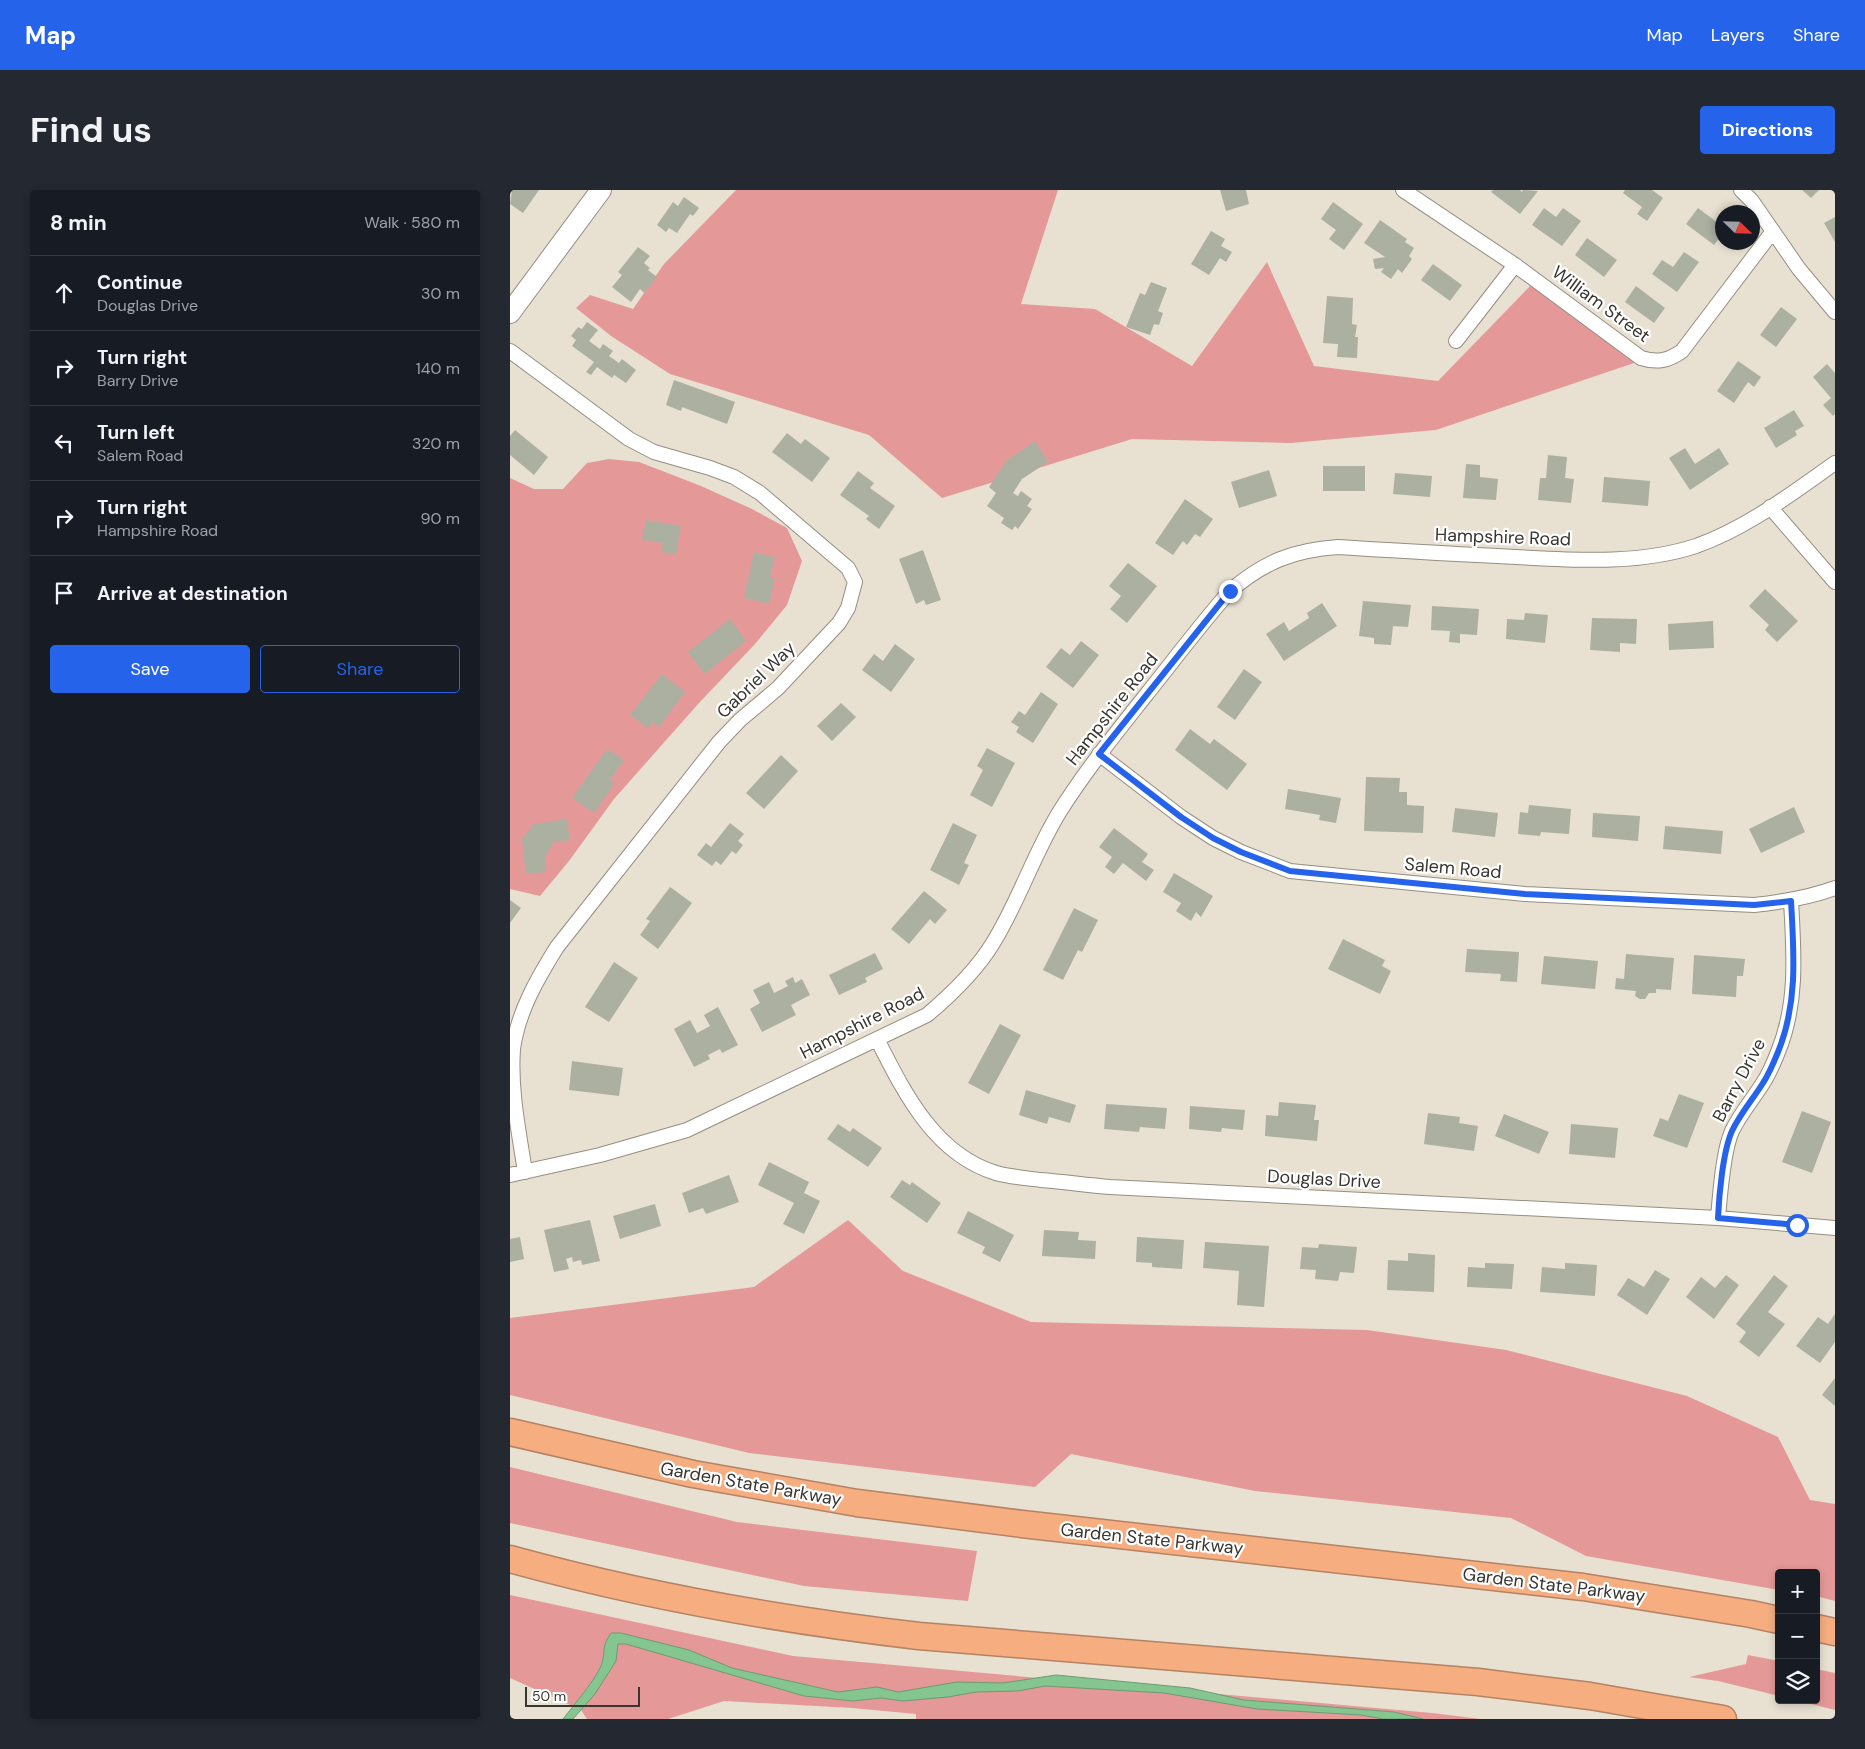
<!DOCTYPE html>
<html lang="en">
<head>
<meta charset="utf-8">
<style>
	body { margin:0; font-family:"DM Sans",sans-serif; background:#242831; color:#f1f3f6 }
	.controls { position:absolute; right:15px; bottom:15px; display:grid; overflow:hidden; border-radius:5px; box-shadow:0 2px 8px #0003 }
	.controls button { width:45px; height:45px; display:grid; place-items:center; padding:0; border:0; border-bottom:1px solid #363941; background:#171b24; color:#f1f3f6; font:25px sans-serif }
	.compass { position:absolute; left:1205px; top:15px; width:45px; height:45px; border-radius:50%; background:#171b24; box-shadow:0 2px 8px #0003; rotate:113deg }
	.scale { position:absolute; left:15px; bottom:12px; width:115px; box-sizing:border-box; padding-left:5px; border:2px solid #393631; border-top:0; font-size:14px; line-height:18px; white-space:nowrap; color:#393631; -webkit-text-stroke:4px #fff; paint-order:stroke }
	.stop { position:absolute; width:15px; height:15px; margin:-11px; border:4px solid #2563eb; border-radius:50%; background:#fff }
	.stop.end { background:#2563eb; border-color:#fff; box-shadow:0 1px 5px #0008 }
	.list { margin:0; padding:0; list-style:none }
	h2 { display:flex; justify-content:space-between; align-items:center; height:65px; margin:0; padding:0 20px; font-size:21px }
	h2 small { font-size:16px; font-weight:400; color:#9ea1a6 }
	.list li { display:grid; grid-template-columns:32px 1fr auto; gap:15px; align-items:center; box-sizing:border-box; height:75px; padding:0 20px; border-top:1px solid #363941 }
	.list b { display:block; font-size:19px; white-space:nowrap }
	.list p { margin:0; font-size:16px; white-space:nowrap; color:#9ea1a6 }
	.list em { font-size:16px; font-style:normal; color:#9ea1a6 }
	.actions { display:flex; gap:10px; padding:15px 20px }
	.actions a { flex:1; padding:11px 0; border:1px solid #2563eb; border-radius:5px; text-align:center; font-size:18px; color:#2563eb }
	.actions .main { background:#2563eb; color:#fff }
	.icon { flex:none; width:28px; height:28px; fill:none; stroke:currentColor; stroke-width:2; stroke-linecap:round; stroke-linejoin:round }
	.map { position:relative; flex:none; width:1325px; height:1529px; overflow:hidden; border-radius:5px }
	header { display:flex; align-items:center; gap:30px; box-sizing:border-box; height:70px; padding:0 25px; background:#2563eb; color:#fff }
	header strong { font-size:24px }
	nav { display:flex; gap:28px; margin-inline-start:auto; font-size:18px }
	.intro { display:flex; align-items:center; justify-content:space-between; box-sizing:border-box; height:120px; padding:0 30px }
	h1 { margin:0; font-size:35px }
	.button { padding:12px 22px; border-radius:5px; background:#2563eb; color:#fff; font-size:18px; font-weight:700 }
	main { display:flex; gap:30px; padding:0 30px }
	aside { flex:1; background:#171b24; border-radius:5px; box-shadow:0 2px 8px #0003 }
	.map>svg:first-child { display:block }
</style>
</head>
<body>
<header>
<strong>Map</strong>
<nav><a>Map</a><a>Layers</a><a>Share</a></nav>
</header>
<div class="intro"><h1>Find us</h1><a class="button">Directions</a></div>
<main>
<aside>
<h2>8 min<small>Walk · 580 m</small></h2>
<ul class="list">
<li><svg class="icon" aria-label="ahead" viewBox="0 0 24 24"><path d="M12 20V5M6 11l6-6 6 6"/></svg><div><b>Continue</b><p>Douglas Drive</p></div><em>30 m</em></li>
<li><svg class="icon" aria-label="right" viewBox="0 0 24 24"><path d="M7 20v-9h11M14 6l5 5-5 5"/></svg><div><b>Turn right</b><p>Barry Drive</p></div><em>140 m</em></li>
<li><svg class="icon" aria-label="left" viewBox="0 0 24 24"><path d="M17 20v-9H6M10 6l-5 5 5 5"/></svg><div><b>Turn left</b><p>Salem Road</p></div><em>320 m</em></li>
<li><svg class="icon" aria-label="right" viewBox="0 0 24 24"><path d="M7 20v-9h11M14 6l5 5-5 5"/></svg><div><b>Turn right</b><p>Hampshire Road</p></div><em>90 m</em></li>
<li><svg class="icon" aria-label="arrive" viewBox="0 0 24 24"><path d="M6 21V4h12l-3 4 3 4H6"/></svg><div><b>Arrive at destination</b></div></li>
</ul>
<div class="actions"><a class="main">Save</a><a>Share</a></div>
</aside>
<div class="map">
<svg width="1325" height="1529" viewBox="0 0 1325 1529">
	<rect width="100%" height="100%" fill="#e8e1d2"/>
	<path fill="#e49998" d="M226 0H548L511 114 585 119 682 176 757 72 804 176 928 191 1021 95 1127 172 926 240 781 253 622 249 432 308 359 245 160 184 101 146 66 118 80 105 123 119 154 74Z
		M99 269 129 272 191 296 242 319 277 338 292 371 277 415 245 454 189 513 104 609 59 671 30 706 0 699V288L24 299H53L77 273Z
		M338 1030 393 1081 521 1132 857 1140 996 1160 1177 1206 1268 1247 1300 1310 1325 1314V1411L1306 1406V1383H1269V1400L1076 1366 1001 1328 745 1301 561 1264 525 1297 239 1263 0 1205V1128L244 1097Z
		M0 1277 227 1332 467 1361 458 1411 294 1396 0 1333Z
		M0 1405 283 1466 922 1523 971 1529H406V1524L342 1518 214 1511 158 1529H77L71 1520 0 1488Z
		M1238 1465 1269 1471V1506L1208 1491 1179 1487 1236 1474Z
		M1306 1479 1325 1483V1520L1285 1510H1306Z"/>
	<path fill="#84c590" stroke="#6e9a74" d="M101 1443H111L179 1460 222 1478 328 1502 367 1497 388 1502 447 1492 493 1493 546 1485 680 1498 734 1510 884 1522 913 1529H873L851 1525 747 1519 654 1503 535 1496 508 1501 466 1502 438 1507 393 1511 371 1508 343 1511 294 1506 116 1454H108L106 1471 85 1504 63 1529H53C63 1516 88 1487 92 1473 96 1458 91 1458 101 1443Z"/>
	<path fill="#acb0a1" d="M2 0H29L13 23 0 14Z
		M710 0H736L739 14 716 21Z
		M983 0H1010L1012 2 1013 0 1028 1 1010 24 981 2Z
		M1115 0H1142L1153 8 1137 31 1127 24 1132 17 1113 3Z
		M1292 0H1309L1301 8Z
		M174 7 189 18 183 26 180 24 167 43 159 38 156 42 147 35 163 12 168 16Z
		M823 12 853 34 834 60 819 49 826 40 811 29Z
		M1034 18 1046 27 1053 18 1071 31 1052 56 1022 35Z
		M1188 18 1212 36V44L1204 55 1176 34Z
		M1325 27V52L1314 33Z
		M870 30 897 49 895 52 904 58 899 66 902 69 892 83 888 79 881 89 871 82 874 78 865 79 863 69 875 67 854 53Z
		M701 41 715 49 711 56 722 62 716 72 710 68 699 85 681 74Z
		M1077 48 1107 70 1094 87 1065 65Z
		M128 57 140 66 134 73 140 78 138 80 147 87 134 103 130 99 121 112 102 97 112 85 108 82Z
		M1174 62 1189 72 1167 102 1142 84 1152 70 1163 77Z
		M923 74 952 95 940 111 911 90Z
		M641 92 657 98 648 121 653 123 649 135 644 134 640 145 616 137 630 103 635 105Z
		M1126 96 1155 118 1144 133 1115 112Z
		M817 106 843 108 842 134 847 135 845 147H848L847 168 827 167 828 154 813 153Z
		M1271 117 1287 129 1266 157 1250 145Z
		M77 132 88 140 79 151 90 159 93 154 103 161 99 166 109 173 112 169 126 180 116 193 104 185 102 188 87 177 81 185 76 182 84 172 62 156 66 150 61 146 68 137 72 139Z
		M1228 171 1251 187 1244 197 1238 192 1224 213 1207 201Z
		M1317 174 1325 183V224L1323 226 1313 215 1321 208 1303 187Z
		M164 190 225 212 217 234 172 217 171 221 156 215Z
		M1284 220 1294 236 1285 241 1287 245 1266 258 1254 238Z
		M5 240 38 267 24 285 0 265V246Z
		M277 243 291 254 295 249 320 268 302 292 262 262Z
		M525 251 538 272 512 289 503 303 508 306 511 301 522 309 517 316 522 319 508 339 505 336 502 340 491 333 494 328 477 316 486 303 479 297 497 270Z
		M1175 258 1185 274 1209 258 1219 274 1180 300 1159 268Z
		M1038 265 1057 267 1055 288 1064 289 1061 313 1028 310 1030 288H1036Z
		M956 274 970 275V287L988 289 986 310 953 308Z
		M813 276H855V301H813Z
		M759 280 767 306 729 318 721 292Z
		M348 281 364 293 360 298 385 316 369 339 356 329 359 326 330 305Z
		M885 283 922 286 920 307 883 304Z
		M1094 287 1140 291 1138 316 1092 312Z
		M675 309 703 329 690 347 685 344 677 355 673 351 663 365 645 353Z
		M136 330 171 336 166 364 151 362 153 353 132 350Z
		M413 360 431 410 416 415 414 410 406 414 389 369Z
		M244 362 265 367 260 387 265 388 259 414 234 408Z
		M618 373 647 396 617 433 600 419 611 406 599 396Z
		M1255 399 1288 431 1267 452 1255 440 1259 435 1239 416Z
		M853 411 901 415 898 437 883 436 881 455 864 454V448L849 446Z
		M812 413 827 436 774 471 756 444 774 432 779 441 799 428 797 423Z
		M922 416 969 419 967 445 950 444V453L939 452 940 441 921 440Z
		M1015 423 1038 425 1035 453 996 449 997 429 1014 430Z
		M1082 428 1127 429 1126 454 1110 453V462L1080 460Z
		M220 429 236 451 195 484 178 462Z
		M1203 431 1204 458 1159 460 1158 434Z
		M571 451 589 465 563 498 536 477 551 458 560 465Z
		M385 454 405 469 381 502 352 480 364 464 373 471Z
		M734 479 752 492 725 530 707 517Z
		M152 484 175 502 149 537 143 532 138 538 120 525Z
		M531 502 548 514 523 553 506 542 509 537 501 532 509 521 515 525Z
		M331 513 346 527 322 551 307 536Z
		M680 539 700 554 704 549 737 574 717 600 665 560Z
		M477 558 505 573 482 617 460 605 473 580 467 576Z
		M97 559 114 570 100 590 105 593 84 623 62 608Z
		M271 565 288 581 254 619 236 603Z
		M856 587 890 588 889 602H897V615L914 616 913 643 854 641Z
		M778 599 831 608 826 633 809 630 810 625 775 619Z
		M1019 615 1061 619 1059 644 1031 642 1030 646 1008 644 1010 622 1018 623Z
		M1284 617 1295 642 1251 663 1239 639Z
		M945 618 988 623 985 647 942 642Z
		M1083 623 1130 626 1128 651 1082 647Z
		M57 629 60 650 44 652 35 667 36 682 16 684 12 649 24 634Z
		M220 633 234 644 228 651 233 655 226 664 222 661 211 675 206 671 202 676 187 665 196 653 201 657Z
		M443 633 467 645 454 673 459 675 449 695 420 680Z
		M1155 636 1213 641 1211 664 1153 659Z
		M604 638 638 664 632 672 644 680 636 691 613 673 604 684 595 677 602 667 589 657Z
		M664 683 703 706 691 727 686 722 681 731 666 721 671 713 653 702Z
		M160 697 182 713 148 759 130 745 140 731 136 729Z
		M414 701 437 720 425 734 420 729 399 754 381 739Z
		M0 710 11 718 0 733Z
		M564 718 588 730 572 762 568 760 553 790 533 780Z
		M833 749 875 770 872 776 881 781 870 804 818 779Z
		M957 759 1009 762 1007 792 990 791 991 784 955 782Z
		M365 763 373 779 355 788 357 792 329 805 319 785Z
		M1116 764 1164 768 1161 800 1146 799V803H1139L1135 809H1130L1125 806 1126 801 1105 799 1106 788 1114 789Z
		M1184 765 1235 769 1233 786H1227L1226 807 1182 804Z
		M1034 766 1088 771 1085 799 1031 794Z
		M104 772 128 788 99 832 75 817Z
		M283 787 285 793 292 789 300 805 281 815 286 825 252 842 240 819 250 813 243 800 259 792 264 803 278 796 275 791Z
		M208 817 228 855 212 863 210 859 198 865 200 869 184 877 164 839 180 830 187 843 200 836 194 825Z
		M490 834 511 845 479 904 458 893Z
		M62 871 113 878 109 906 59 900Z
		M516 900 566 915 560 933 539 927 537 934 509 925Z
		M1169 904 1194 913 1177 958 1143 946 1150 928 1158 931Z
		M769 912 806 915 804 930H809L807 951 755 946 756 925 768 926Z
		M596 914 657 918 655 939 630 937 629 942 594 939Z
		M680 916 735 920 733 940 712 938 711 942 679 939Z
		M1292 921 1321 932 1302 983 1272 972Z
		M918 923 950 927 949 933 968 936 964 961 914 954Z
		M994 924 1039 942 1029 964 985 946Z
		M328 934 340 942 343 938 372 958 358 977 317 949Z
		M1061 934 1108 938 1105 968 1059 964Z
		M259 972 299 992 294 1003 310 1011 294 1044 273 1034 284 1013 248 995Z
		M219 985 229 1012 196 1024 193 1018 179 1023 172 1003Z
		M392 990 400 995 402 992 431 1013 417 1033 380 1007Z
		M145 1014 151 1036 110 1049 103 1026Z
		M458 1021 504 1045 490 1072 472 1063 475 1057 447 1043Z
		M80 1030 90 1071 72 1075 71 1070 63 1072 62 1067 56 1069 59 1079 44 1082 34 1040Z
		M534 1040 569 1042 568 1050 586 1051 585 1069 532 1066Z
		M10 1047 14 1069 0 1072V1049Z
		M627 1047 674 1050 672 1079 642 1077V1073L626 1072Z
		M695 1052 759 1056 754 1117 727 1115 729 1081 693 1078Z
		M809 1054 847 1057 844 1083 830 1082 828 1091 805 1089 806 1080 790 1079 792 1057 808 1058Z
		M898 1063 925 1065 924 1102 877 1100 878 1070 898 1071Z
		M975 1073 1004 1074 1002 1099 957 1097 958 1077 975 1078Z
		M1055 1073 1087 1075 1085 1106 1030 1102 1032 1077 1055 1079Z
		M1145 1080 1160 1089 1137 1125 1107 1105 1118 1088 1134 1097Z
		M1216 1085 1229 1095 1204 1129 1176 1107 1191 1087 1205 1098Z
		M1264 1085 1278 1096 1258 1122 1275 1134 1249 1167 1229 1152 1236 1142 1226 1134Z
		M1325 1124V1152L1310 1173 1286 1156 1308 1127 1318 1134Z
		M1325 1188V1216L1312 1205Z"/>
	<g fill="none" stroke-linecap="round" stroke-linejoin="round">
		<defs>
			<path id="street" d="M893 0 1005 75 1131 168C1147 173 1158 171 1172 161L1263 41
				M1231 0 1242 11 1289 79 1325 122
				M946 151 1005 75
				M0 161 119 249 144 262 200 278 224 287 250 303 338 378 345 392 338 418 329 433 268 498 230 530 209 552 47 757C27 789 8 822 3 859 0 900 9 942 15 982
				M1260 317 1325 392
				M589 564 671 627 703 648 731 662 780 681 1015 704 1244 715C1272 712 1298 708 1325 698
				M367 849C394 902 424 964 486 983 500 987 516 988 531 990 554 992 577 995 600 997L1208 1028 1325 1038
				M0 985 90 965 177 940 417 825C442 804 466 781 483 753 509 711 524 663 550 621 576 580 606 543 636 505 664 470 690 435 720 401 754 372 783 360 828 357 887 361 946 364 1006 367 1065 370 1128 375 1186 356 1237 338 1281 304 1325 273
				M1208 1028C1210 1005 1213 961 1222 941 1230 924 1243 909 1253 893 1259 884 1264 872 1268 862 1288 813 1284 763 1281 711"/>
			<path id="secondary" d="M0 123 91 0"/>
			<path id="highway" d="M0 1242 183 1284 347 1313 512 1334 1073 1397 1241 1424 1269 1430
				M0 1369C134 1406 271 1430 409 1446L968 1492 1080 1506 1213 1529
				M1306 1438 1325 1442"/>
		</defs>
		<use href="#street" stroke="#958e81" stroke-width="16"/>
		<use href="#secondary" stroke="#958e81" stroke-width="22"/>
		<use href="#highway" stroke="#b48364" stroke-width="29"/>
		<use href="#street" stroke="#fff" stroke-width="14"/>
		<use href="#secondary" stroke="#fff" stroke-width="20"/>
		<use href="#highway" stroke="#f6ad7f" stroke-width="26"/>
	</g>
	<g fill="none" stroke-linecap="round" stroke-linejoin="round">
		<path stroke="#2563eb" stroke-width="6" d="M720 401 589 564 671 627 703 648 731 662 780 681 1015 704 1244 715 1281 711C1284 763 1288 813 1268 862 1264 872 1259 884 1253 893 1243 909 1230 924 1222 941 1213 961 1209 1005 1208 1028L1287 1035"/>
	</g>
	<g text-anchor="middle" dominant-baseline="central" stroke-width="4.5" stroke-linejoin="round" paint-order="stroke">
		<g font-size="18" fill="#393631" stroke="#fff">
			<text transform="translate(1091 114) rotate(36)">William Street</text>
			<text transform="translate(993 347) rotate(2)">Hampshire Road</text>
			<text transform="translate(246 490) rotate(-44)">Gabriel Way</text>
			<text transform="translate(602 519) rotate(-52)">Hampshire Road</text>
			<text transform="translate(943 678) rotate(5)">Salem Road</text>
			<text transform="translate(352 833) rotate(-27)">Hampshire Road</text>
			<text transform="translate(1229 890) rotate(-62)">Barry Drive</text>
			<text transform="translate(814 989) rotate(3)">Douglas Drive</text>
			<text transform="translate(241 1294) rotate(10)">Garden State Parkway</text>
			<text transform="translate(642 1349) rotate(6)">Garden State Parkway</text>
			<text transform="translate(1044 1395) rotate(7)">Garden State Parkway</text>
		</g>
	</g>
</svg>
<div class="controls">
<button>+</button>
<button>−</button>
<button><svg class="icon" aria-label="layers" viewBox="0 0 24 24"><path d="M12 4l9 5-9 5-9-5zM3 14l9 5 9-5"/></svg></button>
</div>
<svg class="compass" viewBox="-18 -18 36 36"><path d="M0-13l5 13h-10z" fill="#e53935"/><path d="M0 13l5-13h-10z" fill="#9ea1a6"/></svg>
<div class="scale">50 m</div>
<div class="stop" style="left:1287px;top:1035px"></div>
<div class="stop end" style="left:720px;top:401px"></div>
</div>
</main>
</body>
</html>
